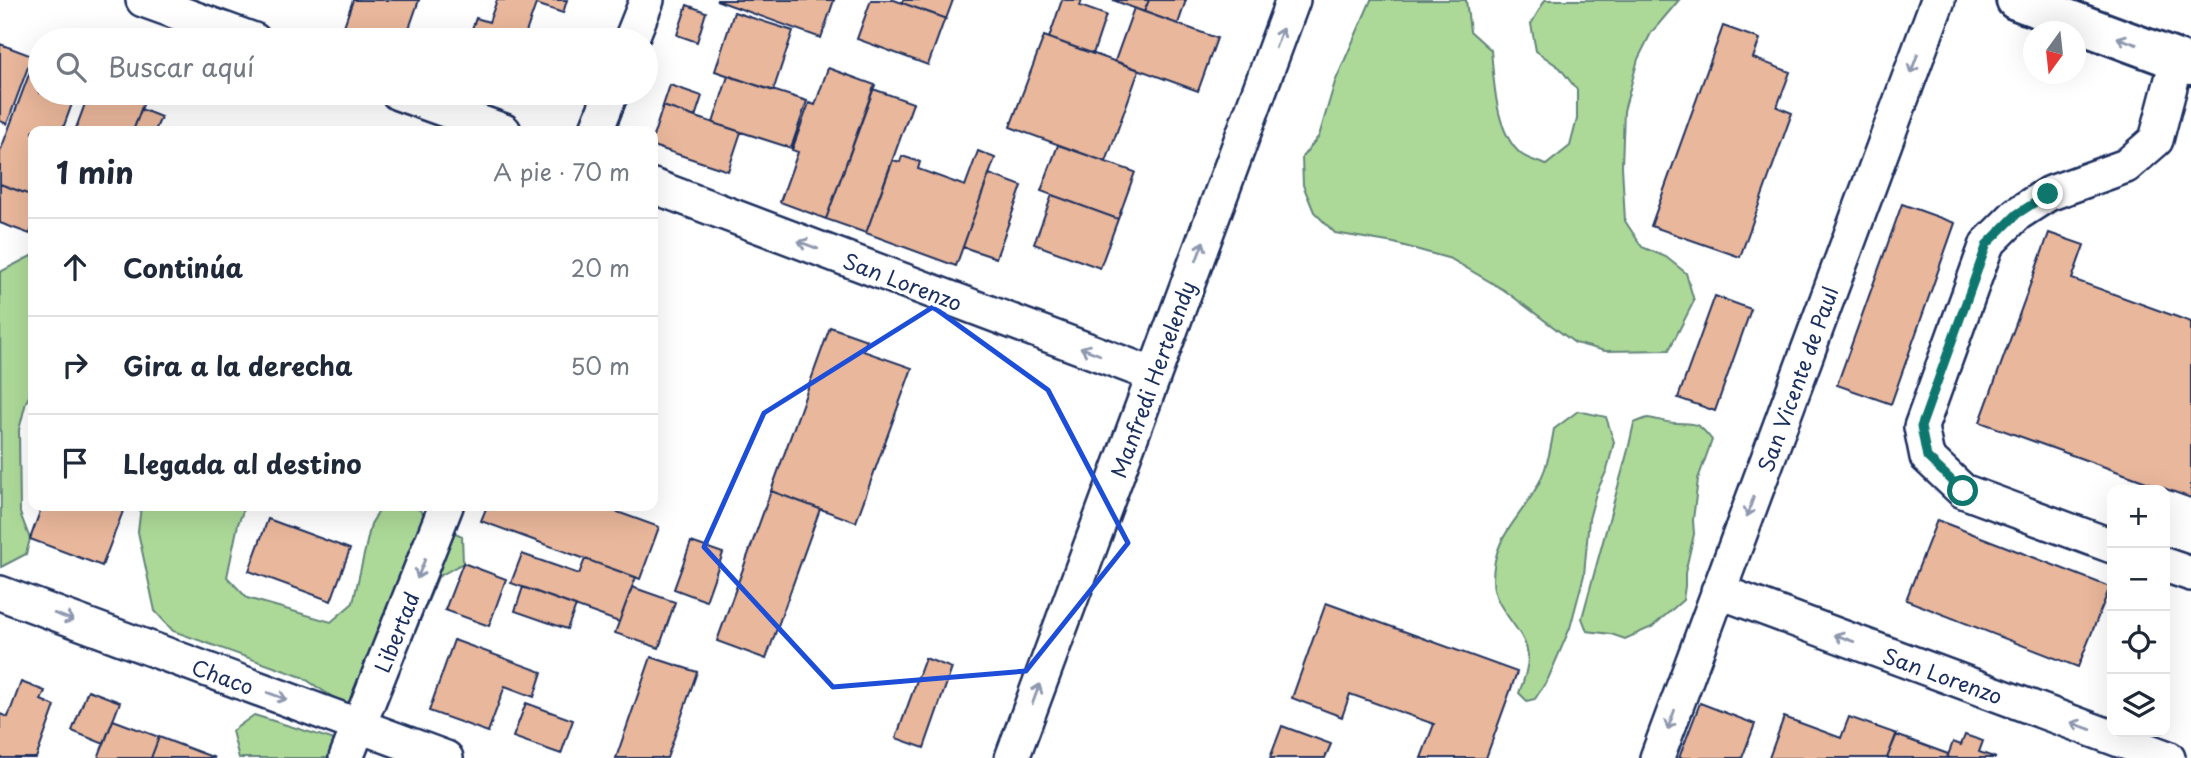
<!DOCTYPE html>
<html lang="es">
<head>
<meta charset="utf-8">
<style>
	body { margin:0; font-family:"Playpen Sans",sans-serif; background:#f6f6f7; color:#1f2937 }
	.controls { position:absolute; right:21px; bottom:21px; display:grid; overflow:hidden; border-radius:14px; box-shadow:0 7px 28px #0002 }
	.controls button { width:63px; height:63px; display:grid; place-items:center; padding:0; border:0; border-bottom:2px solid #e0e1e3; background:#fff; color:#1f2937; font:35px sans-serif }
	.compass { position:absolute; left:2023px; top:21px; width:63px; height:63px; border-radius:50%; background:#fff; box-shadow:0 7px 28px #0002; rotate:195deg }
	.stop { position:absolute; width:21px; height:21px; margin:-16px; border:5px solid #0f766e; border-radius:50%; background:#fff }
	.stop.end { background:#0f766e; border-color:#fff; box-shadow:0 2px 7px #0008 }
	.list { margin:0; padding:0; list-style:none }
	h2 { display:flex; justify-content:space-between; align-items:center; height:91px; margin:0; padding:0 28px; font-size:30px }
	h2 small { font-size:23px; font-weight:400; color:#747a83 }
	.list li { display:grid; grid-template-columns:46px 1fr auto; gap:21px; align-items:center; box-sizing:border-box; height:98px; padding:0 28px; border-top:2px solid #e0e1e3 }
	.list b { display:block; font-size:26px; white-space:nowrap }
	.list em { font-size:23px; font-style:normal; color:#747a83 }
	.icon { flex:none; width:38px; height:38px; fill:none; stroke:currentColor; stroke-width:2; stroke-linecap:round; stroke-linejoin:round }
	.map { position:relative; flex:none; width:2191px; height:758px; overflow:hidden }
	.search { position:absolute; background:#fff; box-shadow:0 7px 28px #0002; left:28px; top:28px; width:630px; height:77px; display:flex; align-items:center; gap:18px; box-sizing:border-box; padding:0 24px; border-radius:38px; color:#747a83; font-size:26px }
	.panel { position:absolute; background:#fff; box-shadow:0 7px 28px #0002; left:28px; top:126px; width:630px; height:385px; border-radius:14px }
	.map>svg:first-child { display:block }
</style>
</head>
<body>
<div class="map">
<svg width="2191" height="758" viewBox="0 0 2191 758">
	<rect width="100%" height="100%" fill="#fff"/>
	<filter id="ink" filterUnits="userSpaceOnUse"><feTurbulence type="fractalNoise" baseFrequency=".0143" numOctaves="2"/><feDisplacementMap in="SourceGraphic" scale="14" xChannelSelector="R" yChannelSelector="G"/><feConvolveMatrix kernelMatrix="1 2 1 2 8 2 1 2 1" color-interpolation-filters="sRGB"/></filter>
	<g filter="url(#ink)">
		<path fill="#acd998" stroke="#64847b" stroke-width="2" d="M1371 0H1466L1470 31 1491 50C1494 81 1495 132 1521 154 1527 159 1539 162 1546 165L1570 146 1577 119V90L1560 68 1536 51 1531 24 1545 0H1679L1651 33 1638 59 1624 111 1622 166 1625 221 1642 247 1666 257 1686 273 1694 301 1669 350 1605 351 1575 343 1504 290 1451 259 1394 243 1335 233 1314 212 1303 185 1302 157 1319 136 1335 82Z
			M33 255V389L26 402 19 430 20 513 30 539 26 554 1 567 0 272Z
			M1578 411 1606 417 1614 442 1607 470 1596 493 1589 519 1584 575 1570 628 1548 679 1535 699 1527 701 1519 693C1523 683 1528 669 1528 657 1527 629 1493 611 1493 580 1493 534 1522 518 1540 481 1548 464 1551 447 1554 429Z
			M1647 418C1657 419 1667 423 1677 423 1697 424 1698 422 1712 440L1698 479 1693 520 1694 534 1685 573V586L1683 600 1652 627 1625 639 1611 634 1587 631 1582 618 1628 450 1634 423Z
			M141 506H245L238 524 227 577 247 598 331 622 353 603 371 524 382 506H415L435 524 462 536 463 563 438 577 395 680 372 698 346 706 302 677 173 631 155 611 138 532Z
			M254 715 332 739 349 758H239L232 731Z"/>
		<path fill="#e9b79b" stroke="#1b2f5e" stroke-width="2" d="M353 0H419L405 40H375L343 29Z
			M497 0H567L563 13 536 4 524 38 531 40H468L476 18 489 22Z
			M716 0H834L821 38Z
			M871 0H894L945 18 928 65 857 39Z
			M903 0H953L946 19 902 3Z
			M1062 0H1082L1080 6 1106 15 1093 54 1049 38Z
			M1113 0H1149L1144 12Z
			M1149 0H1186L1178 24 1144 12Z
			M687 5 706 12 697 42 677 35Z
			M1134 8 1217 38 1198 91 1115 61Z
			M734 12 793 31 773 91 715 71Z
			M1723 26 1760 39 1753 58 1790 72 1777 107 1792 113 1740 257 1651 226Z
			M1044 36 1139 70 1106 162 1010 127Z
			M0 44 32 56 7 124 0 121Z
			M37 53 40 54V93H76L62 131H33V196L0 184V152Z
			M828 68 875 85 826 219 780 202 798 152 792 150 809 103 815 105Z
			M728 76 807 101 791 148 713 123Z
			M670 85 702 96 695 117 663 106Z
			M873 89 913 103 866 233 826 219Z
			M89 93H118L144 102 133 131H75Z
			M663 106 741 132 728 171 653 146V137Z
			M141 109 161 117 155 131H133Z
			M1058 145 1135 172 1118 219 1041 191Z
			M978 151 995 158 956 266 866 233 893 160 900 162 902 156 920 162 918 169 965 186Z
			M989 174 1022 186 996 258 963 247Z
			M0 184 33 196V225L30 234 0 223Z
			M1052 195 1118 219 1100 268 1034 244Z
			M1902 204 1955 223 1891 404 1837 385Z
			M2049 233 2084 245 2072 279 2191 322V498L1980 422Z
			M1715 296 1751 309 1715 411 1678 398Z
			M830 327 867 340 863 351 912 368 856 522 771 491Z
			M771 491 820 509 766 659 717 641Z
			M42 506H125L102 566 30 539Z
			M487 506H601L659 527 640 579 481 521Z
			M268 519 350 549 331 601 249 571Z
			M1937 520 2110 587 2078 667 1906 600Z
			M691 542 723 553 706 601 674 589Z
			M522 554 579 574 585 559 636 577 619 622 511 583Z
			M463 563 506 579 489 626 445 610Z
			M523 587 576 606 567 629 515 611Z
			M632 587 675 602 659 648 615 633Z
			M1326 603 1517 672 1486 758H1421L1434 724 1350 694 1342 717 1292 698Z
			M454 640 542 672 534 697 505 686 488 732 429 711Z
			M651 657 697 672 667 758H616Z
			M925 658 952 668 924 748 896 738Z
			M21 682 45 691 41 700 55 706 36 758H0V714L8 717Z
			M88 690 120 702 104 744 72 731Z
			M526 703 573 720 561 754 513 737Z
			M1700 703 1755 724 1742 758H1679Z
			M1784 717 1841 738 1849 717 1897 734 1887 758H1769Z
			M113 720 159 737 151 758H98Z
			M1282 726 1331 744 1325 758H1270Z
			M1896 735 1948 754 1947 758H1887Z
			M1965 735 1983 741 1979 752 1996 758H1947L1953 742 1961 745Z
			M159 737 215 758H151Z"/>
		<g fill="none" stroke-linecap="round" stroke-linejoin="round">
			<defs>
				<path id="minor" d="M143 0 254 40
					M631 40 647 0
					M398 93 504 131
					M596 131 611 93
					M653 186 1154 375
					M2112 546 1963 491 1927 457 1921 427 1987 244 2017 214 2048 194 2126 166 2156 140 2177 60
					M2165 565 2191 574
					M1718 591 2168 758
					M0 593 446 758
					M346 758 446 506
					M1012 758 1293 0
					M1657 758 1938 0"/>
				<path id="major" d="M2016 0 2191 65"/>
			</defs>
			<use href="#minor" stroke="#1b2f5e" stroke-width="38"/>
			<use href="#major" stroke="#1b2f5e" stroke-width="44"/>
			<use href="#minor" stroke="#fff" stroke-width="33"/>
			<use href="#major" stroke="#fff" stroke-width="38"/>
		</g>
		<defs><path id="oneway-shaft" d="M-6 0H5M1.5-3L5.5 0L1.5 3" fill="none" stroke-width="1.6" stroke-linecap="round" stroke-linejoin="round" transform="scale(1.75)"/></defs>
		<g stroke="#8d97ae">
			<use href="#oneway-shaft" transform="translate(1279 38) rotate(-70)"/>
			<use href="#oneway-shaft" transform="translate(2127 41) rotate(-160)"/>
			<use href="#oneway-shaft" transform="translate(1914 64) rotate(110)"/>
			<use href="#oneway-shaft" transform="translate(808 245) rotate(-159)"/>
			<use href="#oneway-shaft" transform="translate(1200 251) rotate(-70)"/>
			<use href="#oneway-shaft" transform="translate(1090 351) rotate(-159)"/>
			<use href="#oneway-shaft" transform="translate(1750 507) rotate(110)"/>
			<use href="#oneway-shaft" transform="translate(421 569) rotate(112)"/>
			<use href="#oneway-shaft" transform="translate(64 617) rotate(20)"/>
			<use href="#oneway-shaft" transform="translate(1844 638) rotate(-160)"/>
			<use href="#oneway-shaft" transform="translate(1036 694) rotate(-70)"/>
			<use href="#oneway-shaft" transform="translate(277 696) rotate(20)"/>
			<use href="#oneway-shaft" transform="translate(1671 720) rotate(110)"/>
			<use href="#oneway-shaft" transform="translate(2081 726) rotate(-160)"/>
		</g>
	</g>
	<g fill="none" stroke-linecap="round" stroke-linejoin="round" filter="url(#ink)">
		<path stroke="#0f766e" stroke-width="9" d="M1963 491 1927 457 1921 427 1987 244 2017 214 2048 194"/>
	</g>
	<path fill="none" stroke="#1d4ed8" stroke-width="5" stroke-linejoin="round" d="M933 307 1048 390 1128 543 1026 671 833 687 704 547 764 413Z"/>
	<g text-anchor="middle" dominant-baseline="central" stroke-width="7" stroke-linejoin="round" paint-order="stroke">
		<g font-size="21" fill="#1b2f5e" stroke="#fff">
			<text transform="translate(903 281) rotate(21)">San Lorenzo</text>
			<text transform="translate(1152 379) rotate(-70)">Manfredi Hertelendy</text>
			<text transform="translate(1797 379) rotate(-70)">San Vicente de Paul</text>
			<text transform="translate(396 632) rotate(-68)">Libertad</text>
			<text transform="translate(1943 675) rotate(20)">San Lorenzo</text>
			<text transform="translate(223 676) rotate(20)">Chaco</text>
		</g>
	</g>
</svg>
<div class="controls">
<button>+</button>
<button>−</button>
<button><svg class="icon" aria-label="locate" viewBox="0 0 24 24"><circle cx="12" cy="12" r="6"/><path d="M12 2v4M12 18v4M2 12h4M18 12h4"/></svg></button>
<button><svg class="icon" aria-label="layers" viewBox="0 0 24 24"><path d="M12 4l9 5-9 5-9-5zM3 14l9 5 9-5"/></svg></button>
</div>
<svg class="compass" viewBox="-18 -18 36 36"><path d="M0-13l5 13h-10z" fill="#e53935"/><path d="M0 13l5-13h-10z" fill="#747a83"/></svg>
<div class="stop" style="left:1963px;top:491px"></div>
<div class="stop end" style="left:2048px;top:194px"></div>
<div class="search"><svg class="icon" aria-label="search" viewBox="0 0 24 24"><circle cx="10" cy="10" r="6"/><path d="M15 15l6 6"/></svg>Buscar aquí</div>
<section class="panel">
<h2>1 min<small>A pie · 70 m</small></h2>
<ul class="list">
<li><svg class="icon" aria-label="ahead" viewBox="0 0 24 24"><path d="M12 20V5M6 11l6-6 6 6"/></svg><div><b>Continúa</b></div><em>20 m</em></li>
<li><svg class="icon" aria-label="right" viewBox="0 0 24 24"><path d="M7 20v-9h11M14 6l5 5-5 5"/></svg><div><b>Gira a la derecha</b></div><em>50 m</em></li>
<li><svg class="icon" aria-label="arrive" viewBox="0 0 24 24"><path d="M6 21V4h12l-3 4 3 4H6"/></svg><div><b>Llegada al destino</b></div></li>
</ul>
</section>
</div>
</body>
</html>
